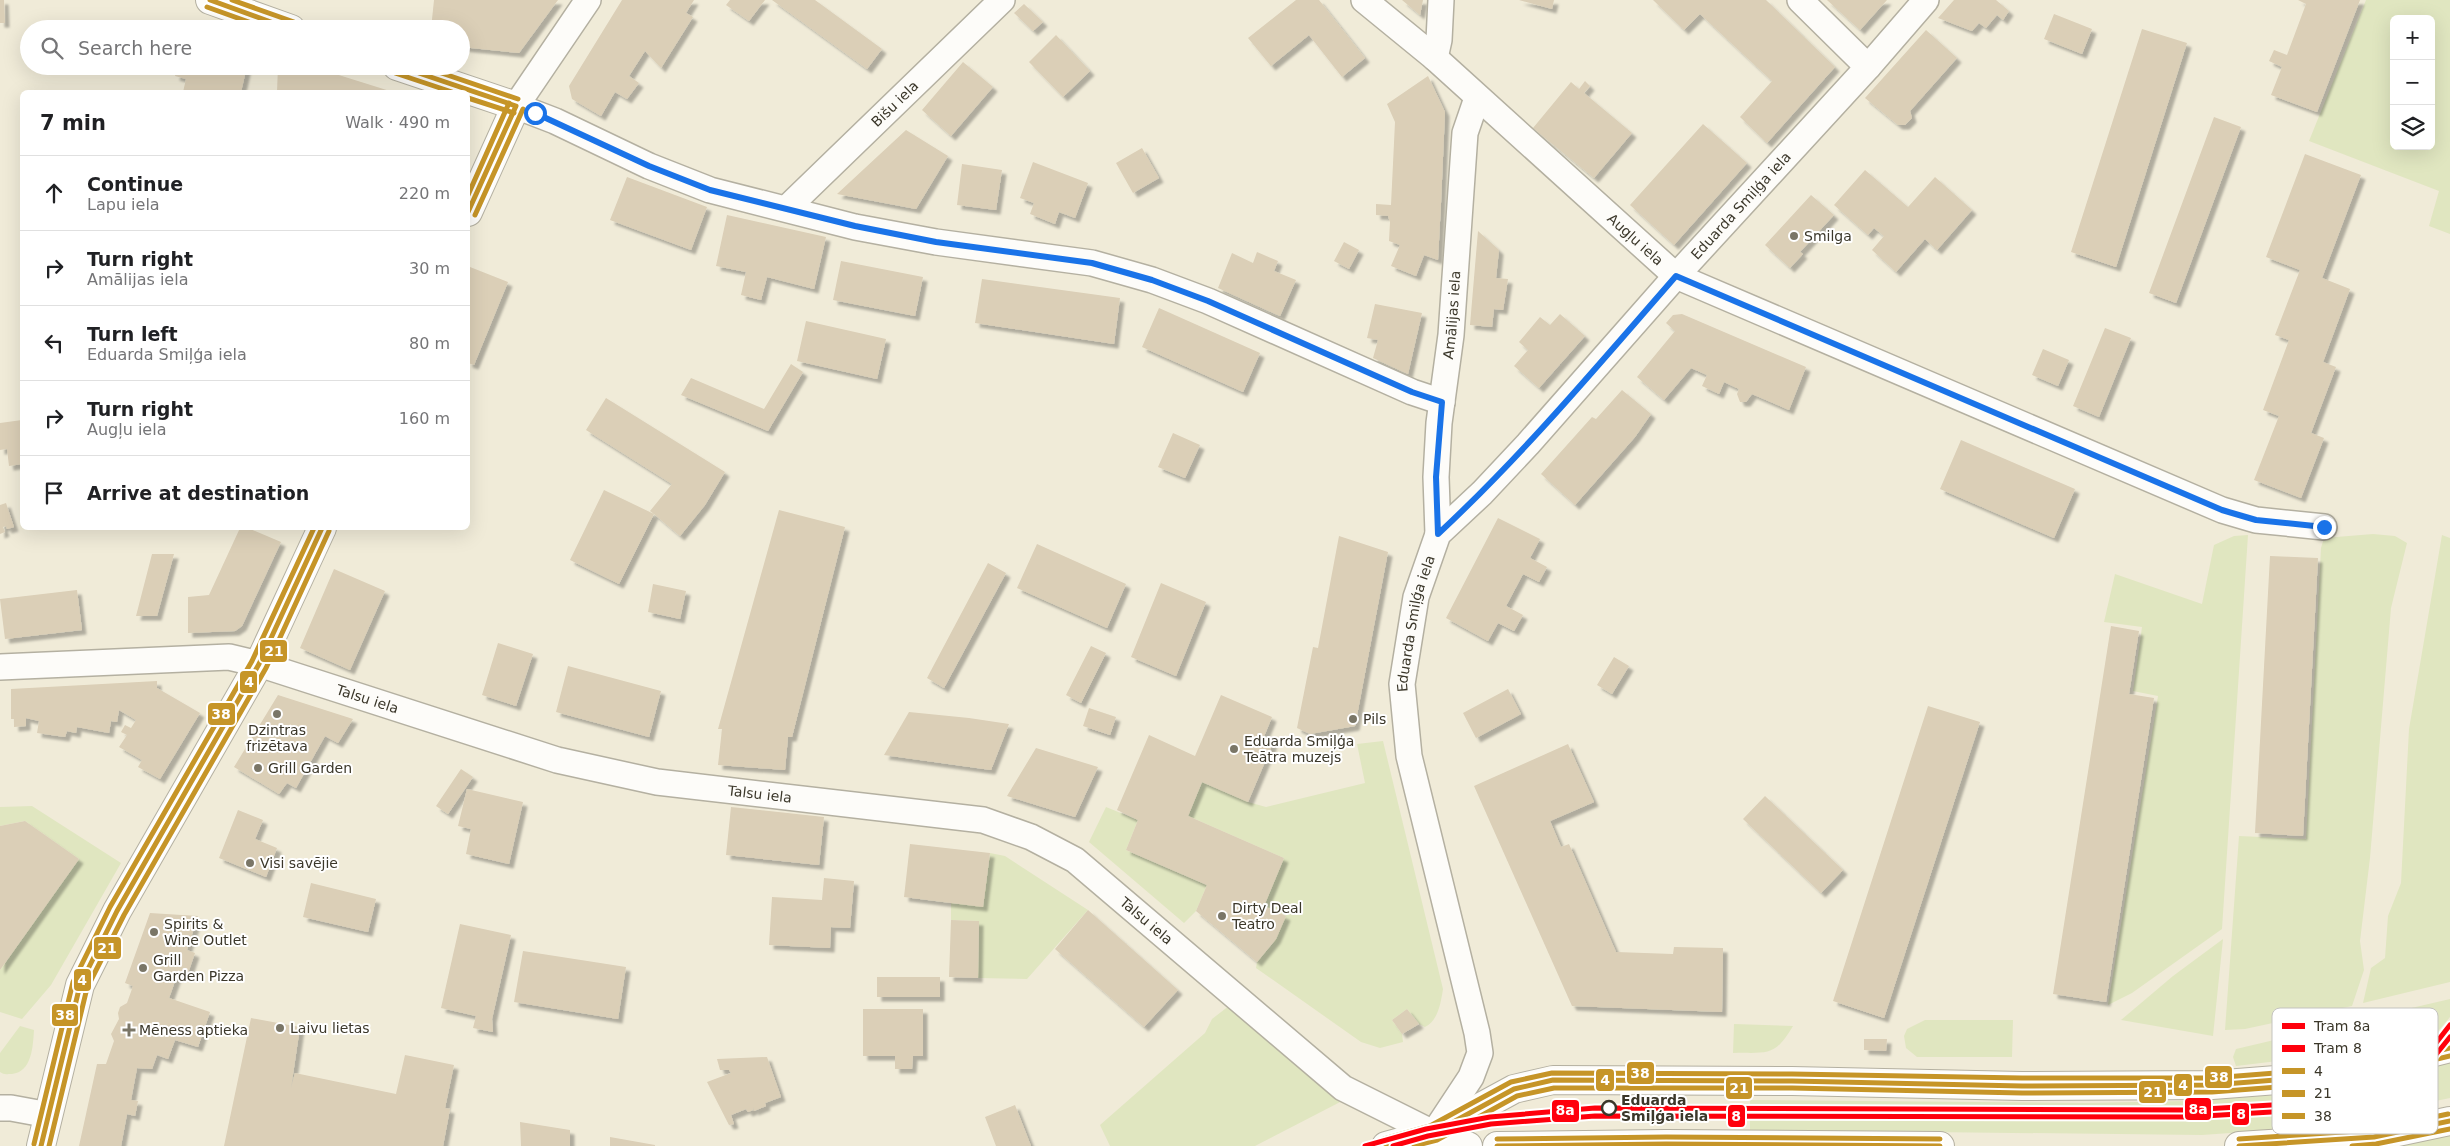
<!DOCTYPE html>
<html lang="en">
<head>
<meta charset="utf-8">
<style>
	body { margin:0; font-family:"DejaVu Sans",sans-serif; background:#f2f2f2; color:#202124 }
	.controls { position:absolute; right:15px; top:15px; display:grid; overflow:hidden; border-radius:8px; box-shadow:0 5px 20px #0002 }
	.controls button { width:45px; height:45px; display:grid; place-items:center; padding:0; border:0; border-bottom:1px solid #e0e0e0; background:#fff; color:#202124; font:25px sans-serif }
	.stop { position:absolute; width:15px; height:15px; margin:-11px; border:4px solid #1a73e8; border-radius:50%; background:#fff }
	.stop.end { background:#1a73e8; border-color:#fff; box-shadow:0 1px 5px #0008 }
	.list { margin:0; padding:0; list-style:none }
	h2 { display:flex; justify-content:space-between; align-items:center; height:65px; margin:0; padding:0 20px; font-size:21px }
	h2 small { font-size:16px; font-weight:400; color:#757577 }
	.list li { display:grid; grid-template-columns:32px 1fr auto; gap:15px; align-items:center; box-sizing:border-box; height:75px; padding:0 20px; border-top:1px solid #e0e0e0 }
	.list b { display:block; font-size:19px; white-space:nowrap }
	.list p { margin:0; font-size:16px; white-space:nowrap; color:#757577 }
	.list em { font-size:16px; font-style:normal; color:#757577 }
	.icon { flex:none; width:28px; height:28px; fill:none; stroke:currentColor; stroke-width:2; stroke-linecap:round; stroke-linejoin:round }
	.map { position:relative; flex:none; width:2450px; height:1146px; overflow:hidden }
	.search { position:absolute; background:#fff; box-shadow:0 5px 20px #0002; left:20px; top:20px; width:450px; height:55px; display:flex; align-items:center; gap:12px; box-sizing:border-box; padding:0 18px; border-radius:28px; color:#757577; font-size:19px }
	.panel { position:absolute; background:#fff; box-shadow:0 5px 20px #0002; left:20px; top:90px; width:450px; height:440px; border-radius:8px }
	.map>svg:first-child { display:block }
</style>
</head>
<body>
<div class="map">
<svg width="2450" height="1146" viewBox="0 0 2450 1146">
	<defs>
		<filter id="shadow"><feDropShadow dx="4.5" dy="4.5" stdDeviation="1" flood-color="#0004"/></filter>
	</defs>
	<rect width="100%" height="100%" fill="#f0ebd8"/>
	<path fill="#e0e6c0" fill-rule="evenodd" d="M2366 0H2450V234L2429 226 2439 191 2309 141ZM2394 19H2431V146H2394Z
		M2373 534 2395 536 2407 543 2391 608 2370 858 2360 941 2364 970 2352 1006 2245 1029 2225 1030 2239 836 2306 839 2321 548 2324 538Z
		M2248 535 2222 929 2132 993 2108 1005 2158 696 2133 691 2142 627 2104 622 2115 574 2202 604 2214 545 2234 536Z
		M2442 535 2450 538V982L2363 1003 2371 968 2385 958 2388 916 2401 883 2409 729Z
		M1383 741 1443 989C1441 1002 1438 1021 1425 1027L1419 1024 1407 1009 1392 1020 1402 1034 1403 1042 1380 1048 1361 1042 1256 968 1257 962 1273 943 1286 916 1264 906 1284 858 1188 816 1202 782 1248 802 1266 807 1365 783 1357 744Z
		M32 806 121 863 51 985 22 1019 0 1012V970L79 859 25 821 0 826V807Z
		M1106 807 1138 820 1126 850 1207 885 1196 911 1184 923 1089 842Z
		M990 853 1005 856 1088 910 1027 979 978 978 979 921 951 920V903L983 906Z
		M2223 939 2213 1036 2121 1020 2173 976Z
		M2450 999V1017L2434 1036 2363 1051 2236 1066 2233 1057 2236 1049Z
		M1234 1002 1346 1099 1255 1146H1110L1100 1125 1205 1033 1212 1019Z
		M1925 1020H2013L2012 1057H1917L1906 1048 1904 1036 1907 1029Z
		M1734 1024 1793 1026C1774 1058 1768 1052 1733 1053Z
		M20 1026 34 1030C33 1046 32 1072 12 1074 6 1074 4 1075 0 1072V1053Z
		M2450 1062V1098L2332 1123 2287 1129 2202 1135 1750 1130V1100L2086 1103 2186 1101 2308 1093 2359 1084Z
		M2450 1134V1146H2391Z"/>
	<path fill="#dbcfb7" filter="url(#shadow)" d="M0 0H4L5 23H0Z
		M434 0H558L519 53 461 47V29H431Z
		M622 0H694L686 13 693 17 661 68 645 51 629 76 639 83 627 99 615 92 601 116 572 99 569 86Z
		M730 0H765L749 21 726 5Z
		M772 0H815L882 49 867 69Z
		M1296 0H1319L1365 58 1342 77 1309 35 1271 66 1248 38Z
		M1402 0H1423L1420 15Z
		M1519 0H1554L1552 9Z
		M1653 0H1766L1835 67 1767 143 1740 117 1772 81 1700 14 1684 30Z
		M1827 0H1887L1860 30Z
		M1954 0H1996L2009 11 2003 20 1997 15 1986 28 1979 23 1972 31 1938 18Z
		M2298 0H2360L2317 112 2271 95 2282 67 2269 61 2274 50 2287 55 2306 4Z
		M1024 4 1043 22 1033 31 1014 13Z
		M2054 14 2092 29 2082 54 2044 39Z
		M2142 29 2187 43 2116 267 2071 252Z
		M1926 30 1957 58 1910 111 1912 118 1905 125H1898L1865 98Z
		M1056 35 1090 71 1063 97 1029 62Z
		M963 62 993 87 951 136 922 110Z
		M178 66H247L241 92H183L186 79 175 76Z
		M278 66H310L393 92H277Z
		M1428 76 1445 112 1441 203 1438 260 1424 255 1416 276 1391 266 1400 245 1389 241 1390 222 1388 216 1376 215V204L1391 205 1395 122 1387 104Z
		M1585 81 1590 86 1584 93 1632 133 1594 178 1533 128 1571 82 1579 89Z
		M2214 117 2241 127 2176 303 2149 293Z
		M1703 124 1747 163 1674 245 1630 205Z
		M906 130 948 156 916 209 837 194Z
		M1142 148 1159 178 1133 193 1116 163Z
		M2305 154 2361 175 2322 278 2350 289 2323 362 2336 367 2311 433 2324 438 2301 498 2254 480 2279 416 2263 410 2289 340 2275 335 2300 270 2266 257Z
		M1033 162 1088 183 1075 218 1059 212 1055 224 1030 214 1034 203 1020 198Z
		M962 164 1002 170 996 210 957 205Z
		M1865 170 1908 207 1935 177 1972 210 1937 250 1925 239 1896 272 1872 250 1884 236 1874 228 1868 235 1834 205Z
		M627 177 707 207 691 250 610 220Z
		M1811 195 1834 215 1800 252 1803 254 1790 268 1765 245Z
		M727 215 826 237 814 289 767 277 761 300 741 295 746 272 716 266Z
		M1478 231 1499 250 1496 278 1508 279 1503 310 1494 309 1492 327 1470 325Z
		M1344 242 1359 250 1349 269 1334 261Z
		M1257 252 1278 261 1274 271 1296 280 1280 316 1218 288 1232 253 1253 263Z
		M841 261 923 277 915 316 833 300Z
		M470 267 508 282 474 365 468 363V272Z
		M982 279 1120 298 1114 344 975 323Z
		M1375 304 1422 313 1408 374 1373 358 1378 340 1367 338Z
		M1159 308 1260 353 1243 392 1142 347Z
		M1560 314 1585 336 1539 388 1514 366 1528 350 1519 342 1540 317 1550 325Z
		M1682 314 1806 367 1789 410 1752 394 1746 402H1740L1737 394 1739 389 1724 382 1719 394 1702 386 1707 375 1691 368 1664 400 1637 377 1675 331 1666 323 1673 315Z
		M806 321 886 339 877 379 797 361Z
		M2105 328 2131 338 2099 417 2073 406Z
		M2043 349 2069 360 2058 386 2032 375Z
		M791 364 803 372 768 431 681 395 691 378 764 409Z
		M1622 390 1651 414 1635 437 1575 505 1541 474 1592 417 1596 419Z
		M606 398 725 472 705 505 680 536 654 514 619 584 570 560 604 490 654 514 650 511 672 484 586 430Z
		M22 420V464L9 466 7 449 0 450V423Z
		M1173 433 1200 445 1185 478 1158 467Z
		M1961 440 2075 489 2054 538 1940 489Z
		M6 503 14 527 7 529 6 526 3 527 5 532 0 534V505Z
		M779 510 845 527 792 737H788L785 770 718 765 722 729H718Z
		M1498 518 1540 539 1530 558 1547 567 1539 582 1523 574 1506 606 1523 615 1514 631 1498 623 1488 641 1446 618Z
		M240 528H248L281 542 242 626 235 631 188 633V597L209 595Z
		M1339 536 1388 552 1355 726 1310 734 1297 728 1313 647 1318 648Z
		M1037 544 1126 584 1107 628 1017 588Z
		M152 554H174L157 616H136Z
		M2270 556 2318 558 2303 836 2255 833Z
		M988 563 1006 573 944 688 927 678Z
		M334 569 385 591 350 670 300 648Z
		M1161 583 1206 602 1176 676 1131 657Z
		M653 584 686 591 680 619 648 612Z
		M77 590 82 630 5 639 0 599Z
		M2111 626 2139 631 2129 694 2154 698 2106 1002 2053 994Z
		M498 643 533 654 516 706 482 695Z
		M1091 646 1106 653 1081 703 1066 695Z
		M1614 657 1629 666 1612 694 1597 685Z
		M568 666 661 691 649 737 556 712Z
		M157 681V688L200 713 160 779 138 767 142 760 119 747 127 735 121 732 125 725 131 728 136 720 119 710 117 722 111 721 109 733 77 727 76 733 67 731 65 737 37 733 39 721 26 718V726L14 727V719H11V689Z
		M1508 689 1521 714 1476 738 1463 713Z
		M278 695 353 719 338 743 325 736 296 788 287 783 279 794 234 767Z
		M1221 695 1272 717 1263 739 1273 743 1248 802 1202 782 1188 816 1284 858 1264 906 1286 916 1276 939 1257 962 1196 911 1207 885 1126 850 1138 820 1117 810 1149 735 1195 756Z
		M1928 706 1980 722 1884 1018 1833 1001Z
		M1089 708 1116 717 1110 735 1083 726Z
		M909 712 969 718 1009 724 991 770 884 755Z
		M1568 744 1594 802 1550 821 1561 847 1569 844 1616 952 1673 954 1674 947 1723 948 1722 1012 1572 1006 1474 786Z
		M1036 748 1098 767 1075 817 1007 796Z
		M461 769 473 777 448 814 436 806Z
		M467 789 523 802 509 864 466 854 471 829 458 826Z
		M1765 796 1843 870 1821 893 1743 819Z
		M731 807 824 817 819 865 726 855Z
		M238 810 263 820 255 839 277 848 266 877 219 858Z
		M25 821 79 859 0 970V826Z
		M910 844 990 853 983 907 904 897Z
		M824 878 854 881 850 928 831 927 830 948 769 945 772 897 822 900Z
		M311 883 376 899 368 932 303 917Z
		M1088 910 1178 990 1144 1027 1055 949Z
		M150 913 198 916 187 950 195 953 187 976 178 973 169 998 210 1012 198 1047 175 1040 168 1059 157 1055 152 1069 137 1068 131 1100 138 1101 135 1116 127 1114 121 1146H79L97 1064H106L114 1041 111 1034 119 1019 118 1013 120 1007 127 1003 133 986 125 983Z
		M951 920 979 921 978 978 949 977Z
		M460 924 511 935 492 1019 493 1032 473 1028 476 1016 441 1008Z
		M523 951 626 967 618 1019 514 1002Z
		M877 977H940V997H877Z
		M863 1009H923V1056H913L912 1069H895V1056H863Z
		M1407 1009 1419 1024 1402 1034 1392 1020Z
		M251 1018 300 1027 291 1088 295 1073 396 1094 405 1055 454 1065 445 1108 450 1109 443 1146H224Z
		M1864 1039H1887L1886 1051 1864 1050Z
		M767 1057 781 1097 765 1103 766 1106 754 1111 753 1107V1110L748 1112 746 1109 731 1115 734 1124 729 1125 707 1082 731 1073 729 1070H720L717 1059Z
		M1015 1105 1031 1146H996L985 1117Z
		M520 1122 570 1130V1146H521Z
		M610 1137 655 1145V1146H610Z"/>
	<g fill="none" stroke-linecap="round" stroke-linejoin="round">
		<defs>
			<g id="street">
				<path d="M588 0 516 106 555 121 649 166 710 190 855 227 936 242 1092 263 1152 280 1208 301 1412 392 1442 402"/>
				<path id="s1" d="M1364 0 1435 58 1676 276 2222 510 2256 520 2324 527"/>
				<path d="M1800 0 1868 67"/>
				<path d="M1435 58 1439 40 1441 0"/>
				<path id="s2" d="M787 208 1002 0"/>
				<path id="s3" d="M1438 534 1436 477 1439 423 1451 335 1465 133 1477 98"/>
				<path id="s4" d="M0 667 229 657 259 664 557 760 657 782 983 820 1031 837 1075 860 1343 1088 1433 1133"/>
				<path d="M0 1108H11L49 1115"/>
				<path id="s5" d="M1432 1136 1471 1077 1480 1053 1477 1033 1409 756 1402 684 1416 597 1438 534 1482 493 1528 444 1676 276 1868 67 1926 0"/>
			</g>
			<path id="secondary" d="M210 0 291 29
				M397 66 516 106 468 212
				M1433 1133 1468 1146
				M41 1146 80 985 117 911 259 664 322 528
				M1386 1146 1433 1133 1514 1089 1553 1080 1792 1081 2022 1086 2212 1085 2315 1077 2391 1063 2450 1048
				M1497 1146 1666 1144 1940 1146
				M2239 1146 2374 1137 2450 1121"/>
		</defs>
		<use href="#street" stroke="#b4b0a1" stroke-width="28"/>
		<use href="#secondary" stroke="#b4b0a1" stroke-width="30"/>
		<use href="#street" stroke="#fdfcf9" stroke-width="25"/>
		<use href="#secondary" stroke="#fdfcf9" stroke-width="28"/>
		<defs>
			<path id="bus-1" d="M210 0 290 29
				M398 66 516 106
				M468 212 516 106
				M41 1146 80 985 117 911 259 664 322 528
				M1386 1146 1433 1133 1514 1089 1553 1080 1792 1081 2022 1086 2212 1085 2315 1077 2391 1063 2450 1048
				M1497 1146 1666 1144 1940 1146
				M2239 1146 2374 1137 2450 1121"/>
			<path id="bus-2" d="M207 7 268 29
				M395 73 452 92
				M468 98 514 113
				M475 215 523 109
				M49 1146 87 988 124 915 266 668 329 531
				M1414 1146 1437 1140 1517 1096 1554 1088H1792L2022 1093 2212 1092 2316 1084 2392 1070 2450 1056
				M2352 1146 2376 1144 2450 1129"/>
			<path id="bus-3" d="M232 0 294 22
				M421 66 518 99
				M468 195 509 103
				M1384 1139 1430 1126 1511 1082 1552 1073 1792 1074 2022 1078H2212L2314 1070 2389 1056 2448 1041
				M1497 1139 1666 1137 1940 1139
				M2239 1139 2373 1130 2448 1114
				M34 1144 73 982 110 907 252 661 314 528"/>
		</defs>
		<use href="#bus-1" stroke="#fff" stroke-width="9"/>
		<use href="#bus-2" stroke="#fff" stroke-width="9"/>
		<use href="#bus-3" stroke="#fff" stroke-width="9"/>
		<use href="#bus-1" stroke="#c69528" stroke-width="5"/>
		<use href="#bus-2" stroke="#c69528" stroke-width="5"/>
		<use href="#bus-3" stroke="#c69528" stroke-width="5"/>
		<defs>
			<path id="tram-1" d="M1365 1146 1426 1129 1490 1117 1595 1108 2188 1110 2303 1103 2368 1092 2394 1081 2429 1052 2450 1025"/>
			<path id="tram-2" d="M1393 1146 1428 1136 1491 1124 1595 1116 2188 1117 2303 1110 2370 1099 2398 1088 2434 1057 2450 1037"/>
		</defs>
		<use href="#tram-1" stroke="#fff" stroke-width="9"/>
		<use href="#tram-2" stroke="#fff" stroke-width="9"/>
		<use href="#tram-1" stroke="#ff000c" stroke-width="5"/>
		<use href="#tram-2" stroke="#ff000c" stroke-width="5"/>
	</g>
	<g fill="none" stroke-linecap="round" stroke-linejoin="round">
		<path stroke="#1a73e8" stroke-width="6" d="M535 113 649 166 710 190 855 226 936 242 1092 263 1152 280 1208 301 1412 392 1442 402 1436 477 1438 534C1524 454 1599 364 1676 276L2222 510 2256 520 2324 527"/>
	</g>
	<g fill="#7a7667" stroke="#fff" stroke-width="2">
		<circle cx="1794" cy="236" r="5"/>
		<circle cx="277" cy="714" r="5"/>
		<circle cx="1353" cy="719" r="5"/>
		<circle cx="1234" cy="749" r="5"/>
		<circle cx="258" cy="768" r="5"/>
		<circle cx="250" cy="863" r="5"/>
		<circle cx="1222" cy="916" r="5"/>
		<circle cx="154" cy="932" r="5"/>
		<circle cx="143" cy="968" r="5"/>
		<circle cx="280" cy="1028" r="5"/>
		<path d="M126.5 1022.5h5v5h5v5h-5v5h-5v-5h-5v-5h5z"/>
	</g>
	<circle fill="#fff" stroke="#3b372a" stroke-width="2.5" cx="1609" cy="1108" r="7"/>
	<g text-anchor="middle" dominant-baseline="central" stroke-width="4" stroke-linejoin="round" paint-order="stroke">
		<g font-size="14" fill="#3b372a" stroke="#fff">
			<text stroke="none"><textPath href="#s2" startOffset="150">Bišu iela</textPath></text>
			<text stroke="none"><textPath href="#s5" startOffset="1076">Eduarda Smiļģa iela</textPath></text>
			<text stroke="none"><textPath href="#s1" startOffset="362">Augļu iela</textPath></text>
			<text stroke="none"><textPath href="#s3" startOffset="220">Amālijas iela</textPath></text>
			<text stroke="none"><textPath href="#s5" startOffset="536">Eduarda Smiļģa iela</textPath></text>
			<text stroke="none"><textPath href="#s4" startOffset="374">Talsu iela</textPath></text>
			<text stroke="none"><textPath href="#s4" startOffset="779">Talsu iela</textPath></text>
			<text stroke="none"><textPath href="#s4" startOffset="1198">Talsu iela</textPath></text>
		</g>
		<g font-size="14" fill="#3b372a" stroke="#fff" text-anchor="start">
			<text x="1804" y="236">Smilga</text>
			<text x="1363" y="719">Pils</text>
			<text x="277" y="730" text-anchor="middle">Dzintras<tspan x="277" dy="16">frizētava</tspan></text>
			<text x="1244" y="741">Eduarda Smiļģa<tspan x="1244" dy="16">Teātra muzejs</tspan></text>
			<text x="268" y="768">Grill Garden</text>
			<text x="260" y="863">Visi savējie</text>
			<text x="1232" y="908">Dirty Deal<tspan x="1232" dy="16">Teatro</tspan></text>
			<text x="164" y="924">Spirits &amp;<tspan x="164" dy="16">Wine Outlet</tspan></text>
			<text x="153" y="960">Grill<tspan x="153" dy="16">Garden Pizza</tspan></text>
			<text x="290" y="1028">Laivu lietas</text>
			<text x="139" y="1030">Mēness aptieka</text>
		</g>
		<g font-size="14" font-weight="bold" fill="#3b372a" stroke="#fff" text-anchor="start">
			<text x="1621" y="1100">Eduarda<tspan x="1621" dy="16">Smiļģa iela</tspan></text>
		</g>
	</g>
	<rect x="2272" y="1008" width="166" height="126" rx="8" fill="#fff" stroke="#c4c3bf" stroke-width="1"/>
	<rect x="2282" y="1023" width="23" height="6" fill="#ff000c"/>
	<rect x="2282" y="1045" width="23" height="7" fill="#ff000c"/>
	<rect x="2282" y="1068" width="23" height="6" fill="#c69528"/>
	<rect x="2282" y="1090" width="23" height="7" fill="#c69528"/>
	<rect x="2282" y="1113" width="23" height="6" fill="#c69528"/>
	<g font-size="14" fill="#3b372a">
		<text x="2314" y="1031">Tram 8a</text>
		<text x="2314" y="1053">Tram 8</text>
		<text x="2314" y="1076">4</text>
		<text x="2314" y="1098">21</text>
		<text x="2314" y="1121">38</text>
	</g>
	<g stroke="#fff" stroke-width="2">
		<rect x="259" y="639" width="29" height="24" rx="5" fill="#c69528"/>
		<rect x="239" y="670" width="19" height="24" rx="5" fill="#c69528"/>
		<rect x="207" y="702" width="29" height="24" rx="5" fill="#c69528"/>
		<rect x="93" y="936" width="29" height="24" rx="5" fill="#c69528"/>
		<rect x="73" y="968" width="19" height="24" rx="5" fill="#c69528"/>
		<rect x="51" y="1003" width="28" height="24" rx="5" fill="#c69528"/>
		<rect x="1626" y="1061" width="29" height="24" rx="5" fill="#c69528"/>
		<rect x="2204" y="1065" width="29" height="24" rx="5" fill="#c69528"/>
		<rect x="1595" y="1068" width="20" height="24" rx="5" fill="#c69528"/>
		<rect x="2173" y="1073" width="20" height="24" rx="5" fill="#c69528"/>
		<rect x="1725" y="1076" width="28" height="24" rx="5" fill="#c69528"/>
		<rect x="2138" y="1080" width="29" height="24" rx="5" fill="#c69528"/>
		<rect x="2184" y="1097" width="28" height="24" rx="5" fill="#ff000c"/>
		<rect x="1551" y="1099" width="29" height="24" rx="5" fill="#ff000c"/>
		<rect x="2231" y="1102" width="19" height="24" rx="5" fill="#ff000c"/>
		<rect x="1727" y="1104" width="19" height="24" rx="5" fill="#ff000c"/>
	</g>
	<g font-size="14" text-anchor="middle" font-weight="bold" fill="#fff">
		<text x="274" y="656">21</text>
		<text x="249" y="687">4</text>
		<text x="221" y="719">38</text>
		<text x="107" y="953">21</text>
		<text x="82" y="985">4</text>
		<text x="65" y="1020">38</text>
		<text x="1640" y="1078">38</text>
		<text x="2219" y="1082">38</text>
		<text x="1605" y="1085">4</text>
		<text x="2183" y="1090">4</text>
		<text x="1739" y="1093">21</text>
		<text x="2153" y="1097">21</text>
		<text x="2198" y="1114">8a</text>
		<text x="1565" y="1115">8a</text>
		<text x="2241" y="1119">8</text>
		<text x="1736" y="1121">8</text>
	</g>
</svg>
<div class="controls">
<button>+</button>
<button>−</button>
<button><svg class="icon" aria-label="layers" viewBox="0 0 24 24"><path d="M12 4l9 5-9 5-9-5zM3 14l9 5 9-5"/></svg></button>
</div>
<div class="stop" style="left:535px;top:113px"></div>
<div class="stop end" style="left:2324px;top:527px"></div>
<div class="search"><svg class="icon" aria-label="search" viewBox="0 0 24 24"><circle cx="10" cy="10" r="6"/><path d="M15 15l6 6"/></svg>Search here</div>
<section class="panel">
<h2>7 min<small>Walk · 490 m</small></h2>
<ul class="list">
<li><svg class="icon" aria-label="ahead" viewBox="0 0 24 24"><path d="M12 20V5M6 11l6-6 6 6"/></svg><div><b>Continue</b><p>Lapu iela</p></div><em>220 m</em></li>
<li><svg class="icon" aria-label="right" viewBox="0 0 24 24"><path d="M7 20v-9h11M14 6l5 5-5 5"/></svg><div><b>Turn right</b><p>Amālijas iela</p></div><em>30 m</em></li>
<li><svg class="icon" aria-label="left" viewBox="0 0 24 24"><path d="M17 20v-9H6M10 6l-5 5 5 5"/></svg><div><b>Turn left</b><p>Eduarda Smiļģa iela</p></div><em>80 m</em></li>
<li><svg class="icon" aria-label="right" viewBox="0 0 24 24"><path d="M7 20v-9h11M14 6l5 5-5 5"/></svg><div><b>Turn right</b><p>Augļu iela</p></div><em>160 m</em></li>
<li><svg class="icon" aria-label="arrive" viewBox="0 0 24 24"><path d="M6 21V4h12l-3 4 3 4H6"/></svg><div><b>Arrive at destination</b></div></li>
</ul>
</section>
</div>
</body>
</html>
